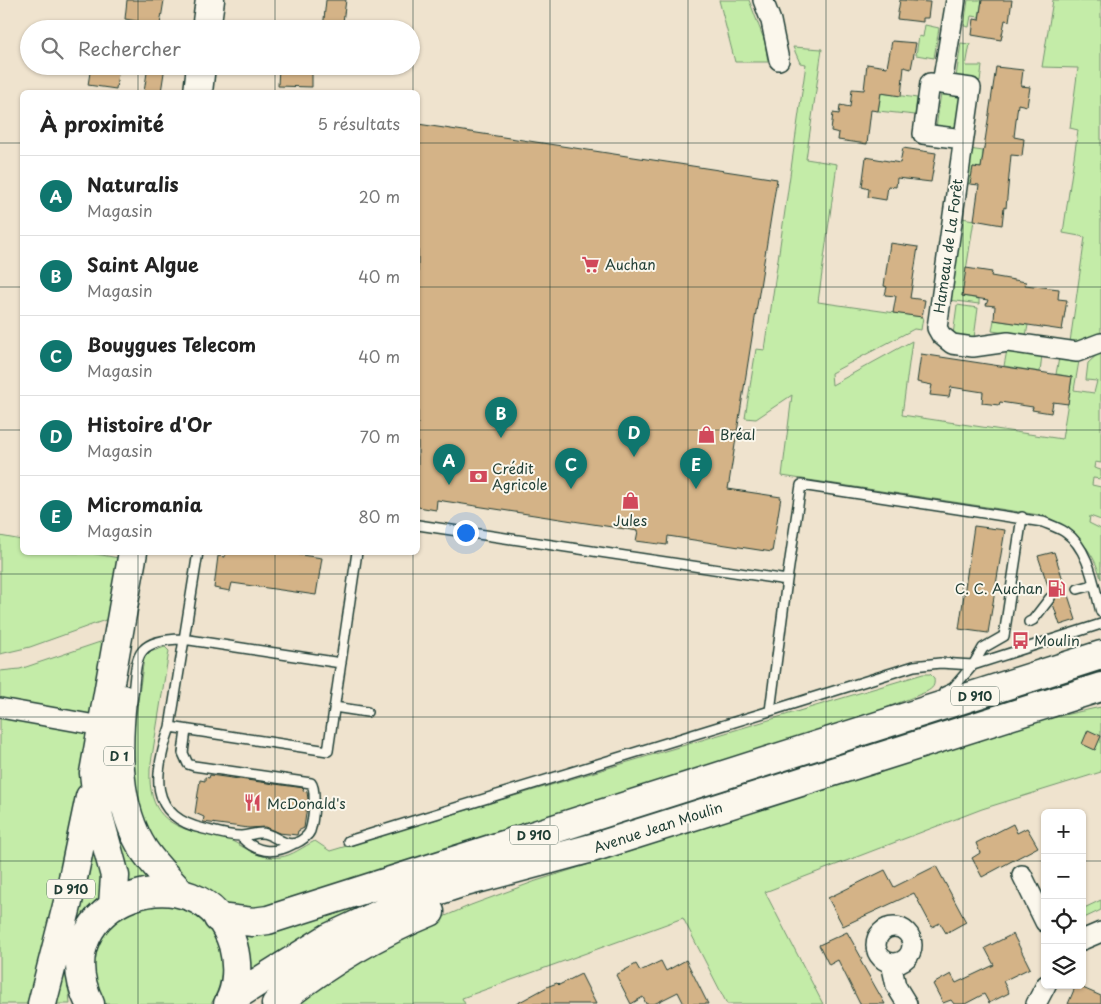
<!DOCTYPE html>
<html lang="fr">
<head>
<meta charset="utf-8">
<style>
	body { margin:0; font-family:"Playpen Sans",sans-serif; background:#f2f2f2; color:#222 }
	.controls { position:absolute; right:15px; bottom:15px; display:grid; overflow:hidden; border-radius:8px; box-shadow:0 1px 4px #0004 }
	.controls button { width:45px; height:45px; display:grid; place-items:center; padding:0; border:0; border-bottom:1px solid #e0e0e0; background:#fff; color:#222; font:25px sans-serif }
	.you { position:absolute; left:465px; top:532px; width:18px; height:18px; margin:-12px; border:4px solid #fff; border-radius:50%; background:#1a73e8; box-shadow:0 0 0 8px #1a73e833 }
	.badge { display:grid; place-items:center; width:32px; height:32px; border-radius:50%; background:#0f766e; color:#fff; font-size:16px; font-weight:700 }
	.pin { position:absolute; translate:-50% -41px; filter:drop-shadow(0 1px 2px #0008) }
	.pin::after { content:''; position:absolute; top:26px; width:18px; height:15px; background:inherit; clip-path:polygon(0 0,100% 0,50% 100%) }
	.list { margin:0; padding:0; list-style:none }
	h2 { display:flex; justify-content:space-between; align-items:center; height:65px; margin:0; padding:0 20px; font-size:21px }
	h2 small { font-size:16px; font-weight:400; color:#767676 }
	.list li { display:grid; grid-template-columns:32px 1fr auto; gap:15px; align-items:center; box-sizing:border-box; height:80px; padding:0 20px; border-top:1px solid #e0e0e0 }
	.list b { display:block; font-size:19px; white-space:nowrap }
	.list p { margin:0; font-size:16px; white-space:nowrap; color:#767676 }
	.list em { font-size:16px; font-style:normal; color:#767676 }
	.icon { flex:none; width:28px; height:28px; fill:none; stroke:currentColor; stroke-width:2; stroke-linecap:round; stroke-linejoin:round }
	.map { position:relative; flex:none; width:1101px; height:1004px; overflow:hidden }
	.search { position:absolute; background:#fff; box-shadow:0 1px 4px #0004; left:20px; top:20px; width:400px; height:55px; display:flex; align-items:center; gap:12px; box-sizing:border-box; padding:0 18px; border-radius:28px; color:#767676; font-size:19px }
	.panel { position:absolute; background:#fff; box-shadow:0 1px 4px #0004; left:20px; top:90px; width:400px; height:465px; border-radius:8px }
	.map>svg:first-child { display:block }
</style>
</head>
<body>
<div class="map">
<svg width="1101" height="1004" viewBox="0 0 1101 1004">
	<rect width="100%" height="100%" fill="#efe3ce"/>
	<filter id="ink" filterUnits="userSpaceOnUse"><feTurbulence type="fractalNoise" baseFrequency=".02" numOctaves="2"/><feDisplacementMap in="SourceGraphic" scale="10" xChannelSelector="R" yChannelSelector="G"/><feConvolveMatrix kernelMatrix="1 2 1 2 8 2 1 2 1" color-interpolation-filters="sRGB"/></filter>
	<g filter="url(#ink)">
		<path fill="#c4eca8" stroke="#72946e" d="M719 0H749L765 42 768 62H735Z
			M968 0H982L979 17 971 16 969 27 964 26Z
			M1053 0H1101V334L1078 343 1070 342 1085 237 1063 233 1078 130 1070 128 1078 68 1042 67Z
			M925 25 939 28 934 58 916 55 919 36 923 37Z
			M961 43 970 44 966 66H982L980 81 956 77Z
			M793 47 822 49 806 159 837 164 818 302 923 317 921 330 914 329 831 373 832 385 912 341 902 415 1062 439 1072 377 1056 374 1059 358 1079 361 1074 390 1094 393 1097 381 1086 380 1088 363 1101 351V463L1095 462 1094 468 1101 470V479L1093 478 1092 485 1101 487V520L1090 516 1089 523 1101 529V579C1093 547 1074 532 1046 516L782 476 792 395 756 419 745 418 756 349 765 350 806 64 800 63Z
			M881 93 917 98 915 115 878 111Z
			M941 93 960 96 955 131 936 128Z
			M969 149 983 151 981 168 973 167 970 184 964 183Z
			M962 218 974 220 962 296 979 299V304L949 300Z
			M957 305 978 308 974 338 953 335Z
			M994 320 1028 325 1026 336 992 331Z
			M1007 350 1042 355 1040 372 1004 366Z
			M0 536 22 540V552L90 553 119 558 111 618 30 647 0 654Z
			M109 639 95 710 90 714 0 699V671L20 669Z
			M165 647 169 651 150 769C148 813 167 827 208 835 215 837 224 837 230 840 246 848 261 860 280 857 292 856 304 846 315 841L330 851 923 674H930L934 678C935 686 933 688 926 692L805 740 272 908 242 909 226 905 185 881 142 827 130 759 144 658 150 652Z
			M1101 668V675L651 817 244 983 238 930Z
			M1101 707V772L982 809 765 892 823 1004H727L683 918 462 998 465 1004H290L328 978 420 927 471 905 536 881 1050 718Z
			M0 715 80 728 91 734 84 774 29 1004H0Z
			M112 745 158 879 122 884 108 827Z
			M90 831 102 855V895C62 927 66 958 70 1004H49Z
			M1101 900V910L1082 919V909Z
			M140 904C152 904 166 903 178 906 184 907 190 912 195 915 225 935 229 975 211 1004H100L89 965 105 926Z"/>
		<path fill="#d4b387" stroke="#1f3d34" d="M127 0H164L160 25 125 19Z
			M326 0H346L342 29H323Z
			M900 0 930 2 928 18H923V22L897 19Z
			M982 0H1012L1009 21 1005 20 1001 40 972 35 974 19 979 20Z
			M892 41 916 43 911 69 904 67 901 96 881 93 878 111 871 110 867 144 838 140 839 133 831 131 833 113 839 114 840 105 850 107 852 89 864 90 867 64 887 67Z
			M91 66H119L116 89 88 85Z
			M148 66H165L161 92H144Z
			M279 66H312V87L278 86Z
			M996 67 1023 70 1021 86 1030 87 1027 106 1018 104 1014 137 1024 139 1022 156 1011 155 1006 208 1004 207 1002 225 974 220 979 185 970 184 973 167 981 168Z
			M418 124 777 179 728 489 781 497 772 552 668 536 667 545 636 541 638 531 437 500 436 510 418 507Z
			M903 148 936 153 931 182 897 178 896 187 888 186 886 200 868 197 869 189 862 187 866 157 900 163Z
			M890 243 918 247 910 298 925 300 922 317 893 313 896 296 885 295 887 287 884 286Z
			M966 268 992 272 991 276 1026 282 1025 285 1059 289 1058 299 1067 300 1062 330 994 320 995 306 986 305 988 300 962 296Z
			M921 354 1072 377 1068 404 1053 402 1051 413 1032 410 1033 407 1000 402 999 405 982 403 983 392 951 387 949 397 930 395 932 385 917 382Z
			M974 526 1005 530 988 633 959 629Z
			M225 552H281L322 558 316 595 232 583 230 591 214 588 218 556 225 557Z
			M1054 552 1076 620 1060 625 1053 604 1056 596 1050 592 1038 556Z
			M1088 730 1101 736 1095 750 1082 744Z
			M210 775 304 788 303 791 307 792 308 799 304 828 298 831 297 835 279 833 265 827 249 828 203 822 204 817 195 813 200 780 205 781V777L209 778Z
			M1013 824 1017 833 1027 828 1038 847 982 877 972 858 980 853 976 843Z
			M936 866 966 922 946 933 940 923 932 927 914 893 843 926 828 898 885 870 894 887Z
			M847 932 862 959 860 960 885 1004H860L838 960 829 965 819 945Z
			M1013 934 1030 968 1003 981 1009 993 989 1003 984 994 965 1004H954L951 1000 943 1003 933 984 951 974 956 983 994 965 985 948Z
			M686 960 708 1004H684L678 992 654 1004H646L643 997 631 1004 616 975 636 964 640 971 661 961 666 971Z
			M581 974 596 1004H516L549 986 557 983 559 985Z
			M1076 985 1101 996V1004H1068Z"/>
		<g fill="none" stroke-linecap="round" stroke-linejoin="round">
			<defs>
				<path id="lane" d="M418 525 787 580 770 711 914 666 940 663 973 665 1101 624
					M198 552 170 727 328 751 357 552
					M787 580 801 485 1043 522C1050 525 1059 528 1065 532 1089 548 1094 586 1101 612
					M1078 589 1093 585
					M1029 622 1033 620 1050 598
					M944 692 953 688 973 665 983 648 1004 636 1022 517
					M132 702C138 659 130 640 183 639L341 663
					M334 707 367 712
					M170 727C154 773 147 816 204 829 216 832 229 836 241 836 248 836 254 833 260 833 273 832 282 847 296 843 301 841 308 836 310 831 313 822 317 790 311 783L194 766 188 764 183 753 186 730
					M240 836C256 853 273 855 293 844
					M348 841 770 711"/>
				<path id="street" d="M763 0 771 21 779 60
					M956 0 942 84 971 88 937 328 941 335 952 344 973 347 1008 342 1077 352 1101 343
					M942 84 930 83 923 134 963 139
					M0 708 101 726
					M1022 875 1045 922
					M876 945a18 18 0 1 1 36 0a18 18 0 1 1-36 0Z
					M1082 940 1101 932
					M891 963 896 986 907 1004
					M1036 1004 1046 985"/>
				<path id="primary" d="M206 29 210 0
					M198 92 201 66
					M122 699C117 748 116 807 144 850 155 866 169 880 182 894
					M113 905 115 876 99 817 94 773 133 552
					M218 918 253 922 268 920 1101 655
					M231 999 328 938 410 900 458 884 592 848 1101 687
					M42 1004 68 902 90 797
					M90 1004C39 900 202 843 233 945 238 964 238 987 228 1004
					M276 1004C323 966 374 935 430 912"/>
			</defs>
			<use href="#lane" stroke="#1f3d34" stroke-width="12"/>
			<use href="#street" stroke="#1f3d34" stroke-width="22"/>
			<use href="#primary" stroke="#1f3d34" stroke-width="31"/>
			<use href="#lane" stroke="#fbf7ec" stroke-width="9"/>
			<use href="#street" stroke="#fbf7ec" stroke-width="19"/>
			<use href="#primary" stroke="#fbf7ec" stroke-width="28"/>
		</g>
	</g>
	<path fill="none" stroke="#1f3d34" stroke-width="1" stroke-opacity="0.55" d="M138 0V29M275 0V29M413 0V92M550 0V1004M688 0V1004M826 0V1004M963 0V1004M138 66V92M275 66V92M0 143H22M418 143H1101M0 287H22M418 287H1101M0 430H22M418 430H1101M138 552V1004M275 552V1004M413 552V1004M0 574H1101M0 717H1101M0 861H1045M1082 861H1101"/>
	<defs>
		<symbol id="supermarket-bare" viewBox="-9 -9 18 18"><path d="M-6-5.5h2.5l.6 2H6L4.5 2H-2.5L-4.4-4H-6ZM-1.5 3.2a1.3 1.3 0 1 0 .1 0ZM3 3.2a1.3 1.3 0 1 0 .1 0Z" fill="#d1495b" stroke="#fbf7ec" stroke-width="2.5" paint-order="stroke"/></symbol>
		<symbol id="shop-bare" viewBox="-9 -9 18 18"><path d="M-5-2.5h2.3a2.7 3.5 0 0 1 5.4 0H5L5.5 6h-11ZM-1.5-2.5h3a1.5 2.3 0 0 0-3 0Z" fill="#d1495b" stroke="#fbf7ec" stroke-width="2.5" paint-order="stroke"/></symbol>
		<symbol id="bank-bare" viewBox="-9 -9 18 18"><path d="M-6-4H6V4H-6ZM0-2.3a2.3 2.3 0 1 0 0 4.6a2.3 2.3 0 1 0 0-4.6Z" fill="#d1495b" stroke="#fbf7ec" stroke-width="2.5" paint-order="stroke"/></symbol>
		<symbol id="fuel-bare" viewBox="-9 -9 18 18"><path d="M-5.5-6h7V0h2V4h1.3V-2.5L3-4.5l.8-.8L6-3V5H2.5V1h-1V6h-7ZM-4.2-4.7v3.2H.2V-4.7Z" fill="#d1495b" stroke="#fbf7ec" stroke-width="2.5" paint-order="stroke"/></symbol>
		<symbol id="bus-bare" viewBox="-9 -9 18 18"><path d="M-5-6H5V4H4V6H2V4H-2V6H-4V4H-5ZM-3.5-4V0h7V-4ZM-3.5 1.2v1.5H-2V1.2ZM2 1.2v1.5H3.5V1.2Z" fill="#d1495b" stroke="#fbf7ec" stroke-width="2.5" paint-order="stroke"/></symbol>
		<symbol id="restaurant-bare" viewBox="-9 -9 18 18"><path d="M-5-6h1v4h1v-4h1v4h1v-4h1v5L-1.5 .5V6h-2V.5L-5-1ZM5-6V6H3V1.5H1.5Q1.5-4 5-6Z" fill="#d1495b" stroke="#fbf7ec" stroke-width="2.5" paint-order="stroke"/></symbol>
	</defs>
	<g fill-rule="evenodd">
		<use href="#supermarket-bare" x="578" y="252" width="25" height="25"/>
		<use href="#shop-bare" x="694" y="422" width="25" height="25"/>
		<use href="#bank-bare" x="466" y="464" width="25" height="25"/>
		<use href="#shop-bare" x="618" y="488" width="25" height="25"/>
		<use href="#fuel-bare" x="1044" y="576" width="25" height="25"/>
		<use href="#bus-bare" x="1008" y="628" width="25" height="25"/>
		<use href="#restaurant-bare" x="240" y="790" width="25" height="25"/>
	</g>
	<g text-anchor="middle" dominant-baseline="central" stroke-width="4" stroke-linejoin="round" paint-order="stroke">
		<g fill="#fbf7ec" stroke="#61756b" stroke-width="1">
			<rect x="951" y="686.5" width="48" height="19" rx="4"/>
			<rect x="104" y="746.5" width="30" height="19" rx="4"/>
			<rect x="510" y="825.5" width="48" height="19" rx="4"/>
			<rect x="47" y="879.5" width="48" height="19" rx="4"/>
		</g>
		<g font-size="12" font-weight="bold" fill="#1f3d34">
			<text x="975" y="696">D 910</text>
			<text x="119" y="756">D 1</text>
			<text x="534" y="835">D 910</text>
			<text x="71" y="889">D 910</text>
		</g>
		<g font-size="14" fill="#1f3d34" stroke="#fbf7ec">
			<text transform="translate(948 246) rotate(-82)">Hameau de La Forêt</text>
			<text transform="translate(658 827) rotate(-18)">Avenue Jean Moulin</text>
		</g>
		<g font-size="14" fill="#1f3d34" stroke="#fbf7ec" text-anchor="start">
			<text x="605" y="264">Auchan</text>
			<text x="720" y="434">Bréal</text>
			<text x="492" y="468">Crédit<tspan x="492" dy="16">Agricole</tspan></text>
			<text x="630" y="520" text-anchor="middle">Jules</text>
			<text x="1043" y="588" text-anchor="end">C. C. Auchan</text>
			<text x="1034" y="640">Moulin</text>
			<text x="267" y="803">McDonald's</text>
		</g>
	</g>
</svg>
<div class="controls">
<button>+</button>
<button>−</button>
<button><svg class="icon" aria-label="locate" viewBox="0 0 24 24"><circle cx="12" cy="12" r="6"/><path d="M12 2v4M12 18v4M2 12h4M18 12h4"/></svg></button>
<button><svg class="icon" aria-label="layers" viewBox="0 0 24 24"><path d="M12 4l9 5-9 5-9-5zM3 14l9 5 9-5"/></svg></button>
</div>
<div class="you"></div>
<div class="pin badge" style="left:449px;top:485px">A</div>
<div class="pin badge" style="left:501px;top:438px">B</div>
<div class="pin badge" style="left:571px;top:489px">C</div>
<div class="pin badge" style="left:634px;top:457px">D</div>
<div class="pin badge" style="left:696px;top:489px">E</div>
<div class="search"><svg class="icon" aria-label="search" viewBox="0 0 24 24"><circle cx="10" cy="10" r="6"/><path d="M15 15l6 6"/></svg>Rechercher</div>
<section class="panel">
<h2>À proximité<small>5 résultats</small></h2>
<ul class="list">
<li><span class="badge">A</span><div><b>Naturalis</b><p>Magasin</p></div><em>20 m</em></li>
<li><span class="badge">B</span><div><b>Saint Algue</b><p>Magasin</p></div><em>40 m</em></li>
<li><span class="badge">C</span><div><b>Bouygues Telecom</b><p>Magasin</p></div><em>40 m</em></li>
<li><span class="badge">D</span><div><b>Histoire d'Or</b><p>Magasin</p></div><em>70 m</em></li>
<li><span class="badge">E</span><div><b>Micromania</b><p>Magasin</p></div><em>80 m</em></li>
</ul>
</section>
</div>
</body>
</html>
